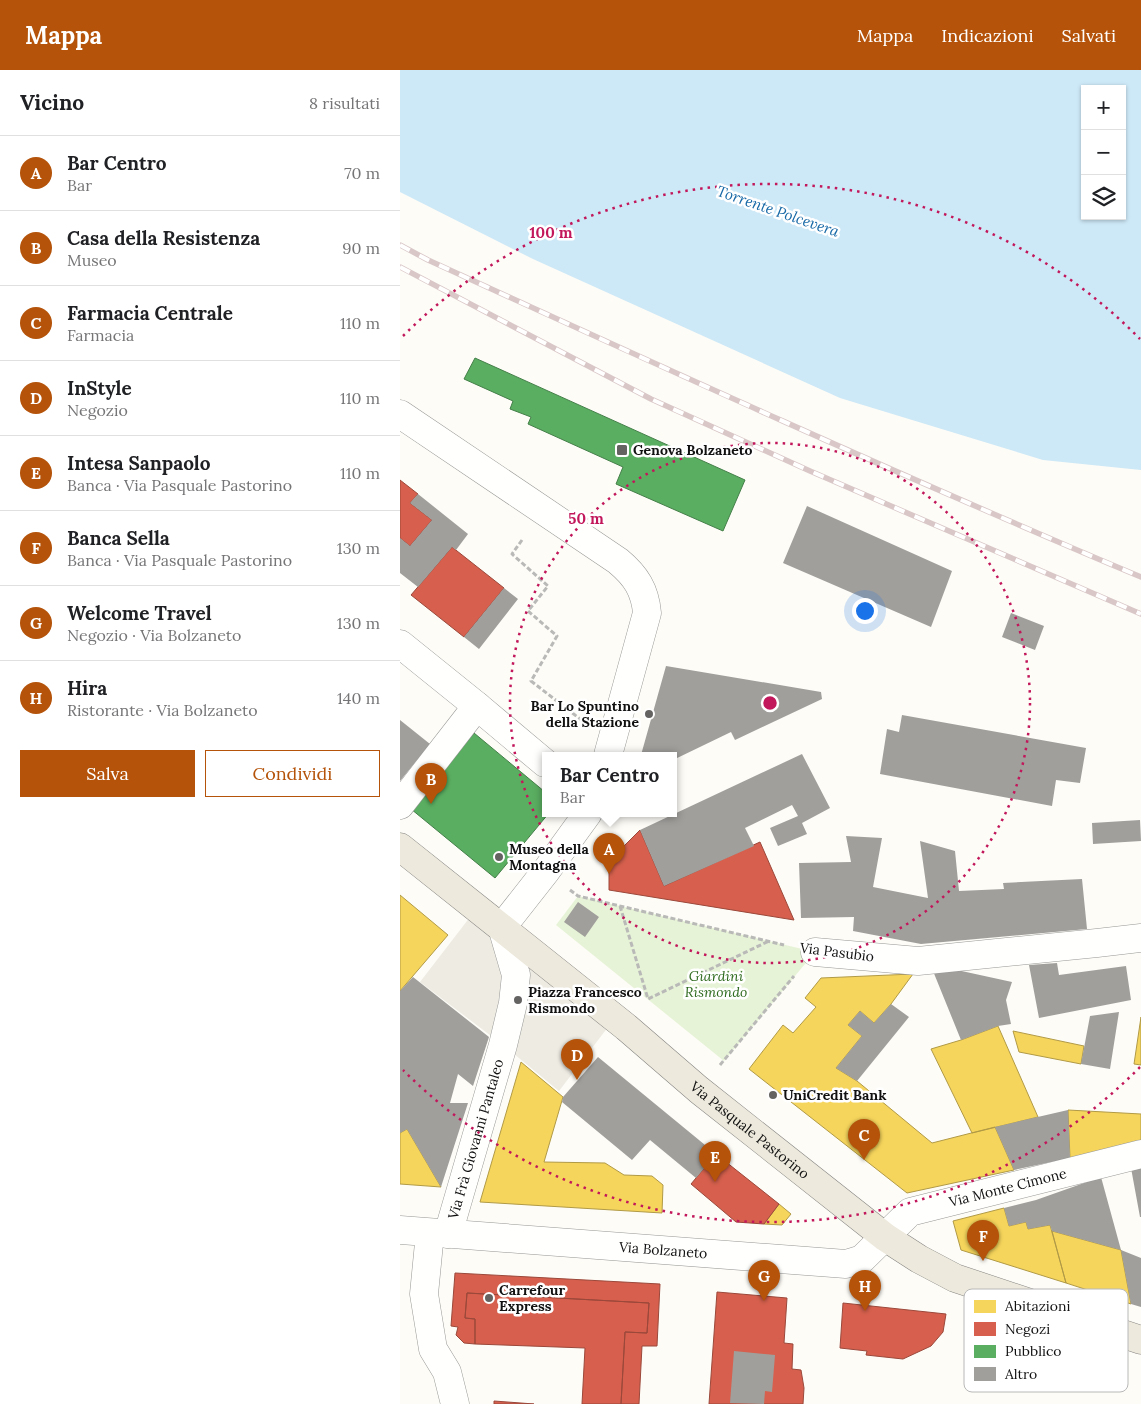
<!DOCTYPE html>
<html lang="it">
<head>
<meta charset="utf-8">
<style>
	body { margin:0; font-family:Lora,serif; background:#f6f6f6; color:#202124 }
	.controls { position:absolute; right:15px; top:15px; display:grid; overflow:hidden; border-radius:0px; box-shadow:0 1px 4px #0004 }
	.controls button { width:45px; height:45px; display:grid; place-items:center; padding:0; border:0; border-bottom:1px solid #e0e0e0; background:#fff; color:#202124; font:25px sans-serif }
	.you { position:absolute; left:464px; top:540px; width:18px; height:18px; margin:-12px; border:4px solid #fff; border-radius:50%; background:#1a73e8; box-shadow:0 0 0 8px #1a73e833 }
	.badge { display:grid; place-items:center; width:32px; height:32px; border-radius:50%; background:#b45309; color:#fff; font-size:16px; font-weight:700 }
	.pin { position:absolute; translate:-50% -41px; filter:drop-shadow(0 1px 2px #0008) }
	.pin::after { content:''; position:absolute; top:26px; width:18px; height:15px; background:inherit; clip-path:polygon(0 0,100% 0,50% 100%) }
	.popup { position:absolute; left:142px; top:682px; width:135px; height:65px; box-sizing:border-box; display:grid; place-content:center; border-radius:0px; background:#fff; filter:drop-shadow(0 1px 4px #0005); font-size:16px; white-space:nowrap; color:#757577 }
	.popup b { font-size:19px; color:#202124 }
	.popup::after { content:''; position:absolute; left:50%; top:100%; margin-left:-10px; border:10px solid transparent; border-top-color:#fff }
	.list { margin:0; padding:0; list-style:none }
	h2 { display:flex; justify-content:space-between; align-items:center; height:65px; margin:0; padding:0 20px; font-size:21px }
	h2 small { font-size:16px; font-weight:400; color:#757577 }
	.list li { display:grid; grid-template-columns:32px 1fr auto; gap:15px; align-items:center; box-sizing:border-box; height:75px; padding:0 20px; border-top:1px solid #e0e0e0 }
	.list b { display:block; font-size:19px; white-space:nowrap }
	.list p { margin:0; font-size:16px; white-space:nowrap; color:#757577 }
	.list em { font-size:16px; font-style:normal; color:#757577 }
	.actions { display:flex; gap:10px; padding:15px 20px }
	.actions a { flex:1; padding:11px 0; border:1px solid #b45309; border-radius:0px; text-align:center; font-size:18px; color:#b45309 }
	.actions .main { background:#b45309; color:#fff }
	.icon { flex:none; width:28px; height:28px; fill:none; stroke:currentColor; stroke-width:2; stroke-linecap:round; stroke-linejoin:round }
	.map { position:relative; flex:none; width:741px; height:1334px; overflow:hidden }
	header { display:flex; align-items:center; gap:30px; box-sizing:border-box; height:70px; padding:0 25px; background:#b45309; color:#fff }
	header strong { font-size:24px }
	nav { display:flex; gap:28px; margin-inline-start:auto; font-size:18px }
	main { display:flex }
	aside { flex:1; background:#fff }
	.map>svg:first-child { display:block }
</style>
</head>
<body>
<header>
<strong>Mappa</strong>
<nav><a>Mappa</a><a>Indicazioni</a><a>Salvati</a></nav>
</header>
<main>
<aside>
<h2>Vicino<small>8 risultati</small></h2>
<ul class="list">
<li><span class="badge">A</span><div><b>Bar Centro</b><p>Bar</p></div><em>70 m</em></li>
<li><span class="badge">B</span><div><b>Casa della Resistenza</b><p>Museo</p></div><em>90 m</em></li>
<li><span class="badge">C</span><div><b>Farmacia Centrale</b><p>Farmacia</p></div><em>110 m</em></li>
<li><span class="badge">D</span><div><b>InStyle</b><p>Negozio</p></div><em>110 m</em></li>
<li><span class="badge">E</span><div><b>Intesa Sanpaolo</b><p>Banca · Via Pasquale Pastorino</p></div><em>110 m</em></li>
<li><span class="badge">F</span><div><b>Banca Sella</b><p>Banca · Via Pasquale Pastorino</p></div><em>130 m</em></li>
<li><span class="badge">G</span><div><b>Welcome Travel</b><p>Negozio · Via Bolzaneto</p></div><em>130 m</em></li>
<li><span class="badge">H</span><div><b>Hira</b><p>Ristorante · Via Bolzaneto</p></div><em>140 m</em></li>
</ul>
<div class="actions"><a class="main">Salva</a><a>Condividi</a></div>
</aside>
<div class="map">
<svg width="741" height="1334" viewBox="0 0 741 1334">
	<rect width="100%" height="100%" fill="#fdfcf7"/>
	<path fill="#e7f3d7" d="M178 826 415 882 324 991 156 855Z"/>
	<path fill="#edebe2" d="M77 838 215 948 159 1021 103 975 20 912Z"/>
	<path fill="#cde8f7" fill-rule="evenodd" d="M0 0H741V400L643 390 440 328 133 189 0 122ZM685 19H722V146H685Z"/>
	<path fill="#f6d55c" stroke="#b19a46" d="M0 825 48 865 0 921Z
		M513 904 491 934 474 953 460 941 448 955 462 966 436 998 457 1011 532 1073 595 1057 614 1100 507 1123 349 999 383 955 393 963 416 937 405 928 421 908Z
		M741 947V995L734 994Z
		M598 956 638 1047 572 1063 531 979 561 970Z
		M613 961 684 976 681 994 619 982Z
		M121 992 163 1027 144 1092 205 1093 224 1105 252 1106 263 1115 262 1143 80 1132Z
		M668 1040 741 1044V1072L670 1088Z
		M7 1059 41 1117 0 1114V1063Z
		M379 1134 391 1144 382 1155 364 1154Z
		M604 1138 609 1156 626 1152 628 1159 650 1155 666 1213 561 1180 553 1151Z
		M652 1161 721 1180 731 1234 666 1213Z"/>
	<path fill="#d6604d" stroke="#9b483b" d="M0 410 18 424 10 433 32 450 10 476 0 468Z
		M52 477 104 518 64 567 11 525Z
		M240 760 264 816 360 772 394 850 209 820V791Z
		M316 1084 379 1134 364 1154 336 1152 291 1114Z
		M55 1203 260 1214 257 1276H242L239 1334H221L225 1262 247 1263 249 1233 67 1223 65 1248 75 1249V1274L64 1273 56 1265 58 1257 51 1256Z
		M317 1222 387 1228 384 1273 393 1274 392 1299 401 1300 404 1318 403 1334H309Z
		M67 1223 249 1233 247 1263 225 1262 221 1334H182L185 1278 75 1274V1249L65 1248Z
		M443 1233 546 1244 543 1262 531 1276 503 1289 466 1285 467 1281 440 1278Z
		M94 1331 134 1334H94Z"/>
	<path fill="#5aae61" stroke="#447f49" d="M75 288 345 410 323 461 216 414 223 397 128 354 131 347 110 339 113 331 64 309Z
		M74 663 145 722V743H149L95 808 11 739Z"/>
	<path fill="#a19f9c" d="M18 424 68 464 56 480 52 477 18 517 0 503V468L10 476 32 450 10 433Z
		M407 436 552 501 531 557 383 493Z
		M104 518 118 529 79 579 64 567Z
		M611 543 644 556 635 580 602 567Z
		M266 596 421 622 422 629 335 670 331 662 273 690V685H241Z
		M502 645 686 678 680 713 656 710 652 736 480 704 487 659 499 662Z
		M0 650 30 674 0 711Z
		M402 684 430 738 402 753 407 764 378 776 370 758 398 746 392 735 345 758 354 776 264 816 240 760Z
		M740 750 741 771 693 774 692 753Z
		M446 766 482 768 473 817 528 828 520 771 555 781 559 821 604 819 603 813 682 809 687 859 521 874 453 861 454 847 401 848 399 793 451 792Z
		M178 832 199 847 185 867 164 852Z
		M657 893 659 905 726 896 731 930 639 948 629 895Z
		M557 900 612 912 606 930 611 954 598 956 561 970 533 901Z
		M13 907 89 967 73 1016 58 1004 50 1033H68L41 1117 7 1059 0 1063V921Z
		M491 934 509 947 457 1011 436 998 462 966 448 955 460 941 474 953Z
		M719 942 710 999 681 994 690 946Z
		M198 987 316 1084 296 1108 250 1070 232 1090 162 1032 163 1027Z
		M668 1040 670 1088 614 1100 595 1057Z
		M741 1096V1147H740L731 1098Z
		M701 1107 721 1180 741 1188V1237L731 1234 721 1180 652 1161 650 1155 628 1159 626 1152 609 1156 604 1138 636 1130Z
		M334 1281 375 1285 372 1322 365 1321 364 1334 330 1333Z"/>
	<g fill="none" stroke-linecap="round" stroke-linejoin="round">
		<defs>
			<g id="minor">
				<path d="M0 344 218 491C236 506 245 520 247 543L208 685"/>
				<path d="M0 574 77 636 145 693"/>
				<path d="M0 735 77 636"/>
				<path d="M415 882 518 891 697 873 741 868"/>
				<path id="s1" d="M0 1160 446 1194 462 1189 510 1142 741 1084"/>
				<path d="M30 1163 24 1224 33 1279 47 1302 55 1334"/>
				<path id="s2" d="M48 1164 103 975 113 933 116 905 102 857 146 801 188 743"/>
			</g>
			<g id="major">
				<path id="s3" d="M0 777 226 957 299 1020 485 1167 519 1189 555 1208 741 1270"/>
			</g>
		</defs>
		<use href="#minor" stroke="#979795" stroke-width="29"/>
		<use href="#major" stroke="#858482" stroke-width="29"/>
		<path stroke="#b9b9b8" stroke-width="3" stroke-dasharray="5 2.5" stroke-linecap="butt" d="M122 470 112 484 148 516 128 541 157 566 131 611 184 652
			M170 820 178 826 384 875
			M220 836 248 929 369 871
			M320 995 394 906"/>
		<use href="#minor" stroke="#fffffe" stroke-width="28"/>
		<use href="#major" stroke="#ede9dc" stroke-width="28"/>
		<defs>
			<path id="rail" d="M0 175 28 190C264 298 501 406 741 507
				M0 197 251 329 410 401 741 544"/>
		</defs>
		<use href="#rail" stroke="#d9c6c7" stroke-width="5.5"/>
		<use href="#rail" stroke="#fff" stroke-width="4" stroke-dasharray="11" stroke-linecap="butt"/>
	</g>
	<g fill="none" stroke="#c2185b" stroke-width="2.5" stroke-dasharray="2.5 5">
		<circle cx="370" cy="633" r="260"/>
		<path d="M740 997A519 519 0 0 1 3 1000M3 266A519 519 0 0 1 740 269"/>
	</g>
	<g fill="#646362" stroke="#fff" stroke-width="2">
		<rect x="216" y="374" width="12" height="12" rx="2.5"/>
		<circle cx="249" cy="644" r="5"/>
		<circle cx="99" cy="787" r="5"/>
		<circle cx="118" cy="930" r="5"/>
		<circle cx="373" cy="1025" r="5"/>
		<circle cx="89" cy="1228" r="5"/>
	</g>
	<g text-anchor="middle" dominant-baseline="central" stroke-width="5" stroke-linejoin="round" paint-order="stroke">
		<g font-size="14" font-weight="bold" fill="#111" stroke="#fff" text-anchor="start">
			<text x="233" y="380">Genova Bolzaneto</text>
			<text x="239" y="636" text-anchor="end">Bar Lo Spuntino<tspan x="239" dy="16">della Stazione</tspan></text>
			<text x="109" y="779">Museo della<tspan x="109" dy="16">Montagna</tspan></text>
			<text x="128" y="922">Piazza Francesco<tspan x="128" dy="16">Rismondo</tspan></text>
			<text x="383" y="1025">UniCredit Bank</text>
			<text x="99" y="1220">Carrefour<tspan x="99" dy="16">Express</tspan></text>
		</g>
		<g font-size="14" fill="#111" stroke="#fff">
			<text transform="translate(437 882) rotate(7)">Via Pasubio</text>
			<text stroke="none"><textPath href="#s3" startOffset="450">Via Pasquale Pastorino</textPath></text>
			<text stroke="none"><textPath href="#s2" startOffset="99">Via Frà Giovanni Pantaleo</textPath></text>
			<text stroke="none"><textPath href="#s1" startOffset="632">Via Monte Cimone</textPath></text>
			<text stroke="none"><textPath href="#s1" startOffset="264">Via Bolzaneto</textPath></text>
		</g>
		<g font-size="14" font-style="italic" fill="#2f6b1f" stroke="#fff">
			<text x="316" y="906">Giardini<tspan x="316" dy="16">Rismondo</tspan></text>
		</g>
		<g font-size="15" font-style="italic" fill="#1768a6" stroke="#fff">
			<text transform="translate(378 141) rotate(19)">Torrente Polcevera</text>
		</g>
	</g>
	<rect x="564" y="1219" width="164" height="103" rx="8" fill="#fff" stroke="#b8b8b8" stroke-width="1"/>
	<rect x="574" y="1230" width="22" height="13" fill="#f6d55c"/>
	<rect x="574" y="1252" width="22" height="14" fill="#d6604d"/>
	<rect x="574" y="1275" width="22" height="13" fill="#5aae61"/>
	<rect x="574" y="1297" width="22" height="14" fill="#a19f9c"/>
	<g font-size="14" fill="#111">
		<text x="605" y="1241">Abitazioni</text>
		<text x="605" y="1264">Negozi</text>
		<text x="605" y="1286">Pubblico</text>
		<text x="605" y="1309">Altro</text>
	</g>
	<circle cx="370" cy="633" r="8" fill="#c2185b" stroke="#fff" stroke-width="2.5"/>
	<g font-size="15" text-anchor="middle" font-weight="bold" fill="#c2185b" stroke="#fff" stroke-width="5" stroke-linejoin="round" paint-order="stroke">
		<text x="151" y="168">100 m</text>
		<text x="186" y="454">50 m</text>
	</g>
</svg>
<div class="controls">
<button>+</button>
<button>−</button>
<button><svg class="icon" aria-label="layers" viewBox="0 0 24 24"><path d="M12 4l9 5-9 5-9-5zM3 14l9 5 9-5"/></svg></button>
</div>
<div class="you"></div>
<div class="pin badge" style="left:209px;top:804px">A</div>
<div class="popup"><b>Bar Centro</b>Bar</div>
<div class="pin badge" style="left:31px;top:734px">B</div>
<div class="pin badge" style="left:464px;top:1090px">C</div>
<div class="pin badge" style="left:177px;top:1010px">D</div>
<div class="pin badge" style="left:315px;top:1112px">E</div>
<div class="pin badge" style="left:583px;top:1191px">F</div>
<div class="pin badge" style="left:364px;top:1231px">G</div>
<div class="pin badge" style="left:465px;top:1241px">H</div>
</div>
</main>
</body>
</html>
